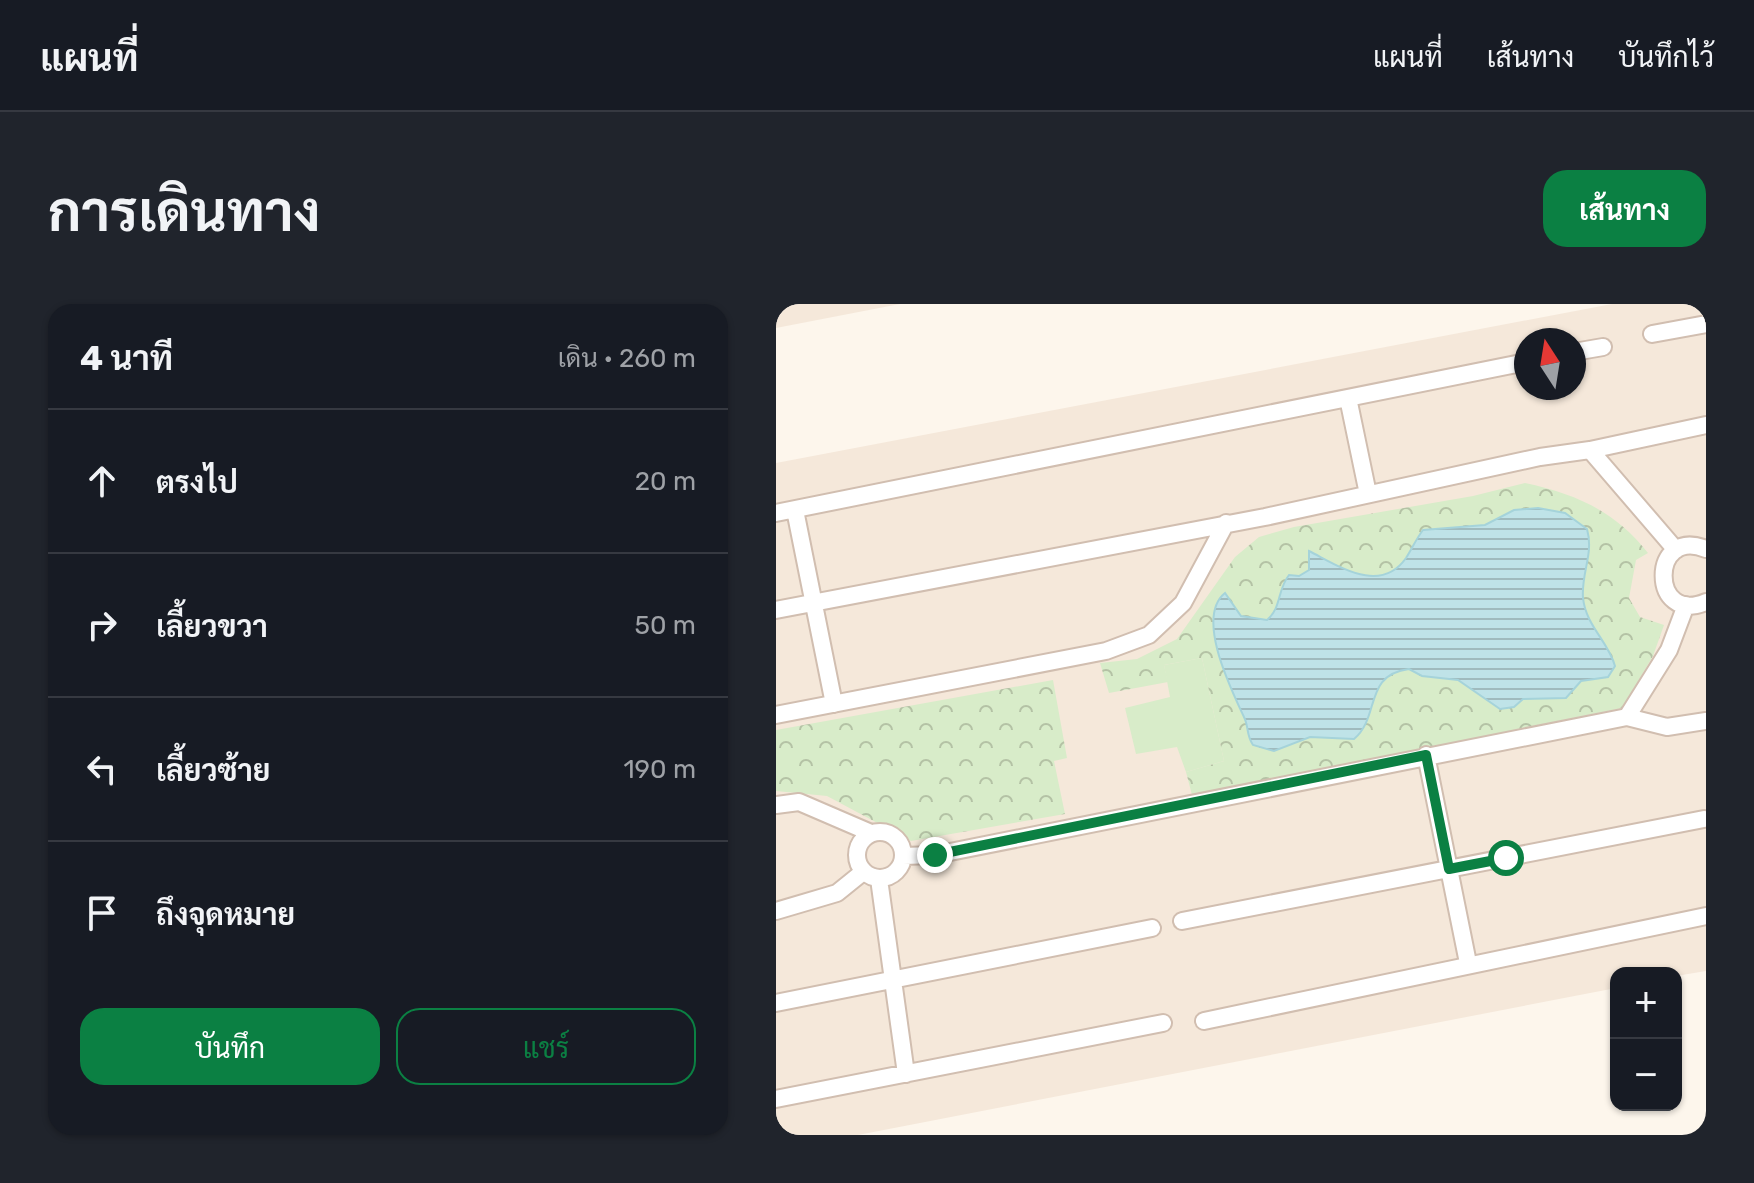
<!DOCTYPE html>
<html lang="th">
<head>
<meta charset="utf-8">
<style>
	body { margin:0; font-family:Rubik,Sarabun,sans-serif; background:#20242c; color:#f1f3f6 }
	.controls { position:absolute; right:24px; bottom:24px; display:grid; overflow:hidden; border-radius:16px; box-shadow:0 2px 6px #0004 }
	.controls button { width:72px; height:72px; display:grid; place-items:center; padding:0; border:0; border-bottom:2px solid #363941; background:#171b24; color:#f1f3f6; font:40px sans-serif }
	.compass { position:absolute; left:738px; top:24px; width:72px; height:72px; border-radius:50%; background:#171b24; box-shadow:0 2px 6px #0004; rotate:348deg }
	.stop { position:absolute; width:24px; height:24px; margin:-18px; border:6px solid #0b8043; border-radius:50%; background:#fff }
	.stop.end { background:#0b8043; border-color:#fff; box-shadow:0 2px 8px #0008 }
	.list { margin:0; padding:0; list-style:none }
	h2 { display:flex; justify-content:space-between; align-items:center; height:104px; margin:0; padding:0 32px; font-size:34px }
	h2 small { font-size:26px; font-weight:400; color:#9ea1a6 }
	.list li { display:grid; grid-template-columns:52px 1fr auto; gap:24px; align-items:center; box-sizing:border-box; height:144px; padding:0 32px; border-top:2px solid #363941 }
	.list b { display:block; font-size:30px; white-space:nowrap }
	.list em { font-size:26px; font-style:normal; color:#9ea1a6 }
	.actions { display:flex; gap:16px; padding:24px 32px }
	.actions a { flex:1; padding:18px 0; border:2px solid #0b8043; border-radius:24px; text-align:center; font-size:28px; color:#0b8043 }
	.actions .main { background:#0b8043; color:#fff }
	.icon { flex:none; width:44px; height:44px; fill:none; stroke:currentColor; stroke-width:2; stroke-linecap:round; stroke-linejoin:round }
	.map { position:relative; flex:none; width:930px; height:831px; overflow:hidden; border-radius:24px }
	header { display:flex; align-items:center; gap:48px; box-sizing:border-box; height:112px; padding:0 40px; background:#171b24; border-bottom:2px solid #363941 }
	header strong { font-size:38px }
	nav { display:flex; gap:44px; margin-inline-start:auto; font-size:28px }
	.intro { display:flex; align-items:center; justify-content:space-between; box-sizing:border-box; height:192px; padding:0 48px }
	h1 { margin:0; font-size:56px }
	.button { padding:20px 36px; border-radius:24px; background:#0b8043; color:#fff; font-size:28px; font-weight:700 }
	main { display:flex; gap:48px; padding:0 48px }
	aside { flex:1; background:#171b24; border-radius:24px; box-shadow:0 2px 6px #0004 }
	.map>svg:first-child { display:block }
</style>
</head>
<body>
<header>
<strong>แผนที่</strong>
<nav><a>แผนที่</a><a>เส้นทาง</a><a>บันทึกไว้</a></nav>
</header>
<div class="intro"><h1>การเดินทาง</h1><a class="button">เส้นทาง</a></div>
<main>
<aside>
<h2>4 นาที<small>เดิน · 260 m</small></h2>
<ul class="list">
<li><svg class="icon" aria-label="ahead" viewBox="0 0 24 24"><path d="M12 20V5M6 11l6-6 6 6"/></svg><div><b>ตรงไป</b></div><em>20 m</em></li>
<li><svg class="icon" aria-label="right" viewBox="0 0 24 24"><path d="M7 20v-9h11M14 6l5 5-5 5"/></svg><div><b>เลี้ยวขวา</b></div><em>50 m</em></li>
<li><svg class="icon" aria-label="left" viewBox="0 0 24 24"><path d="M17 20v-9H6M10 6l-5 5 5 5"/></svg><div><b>เลี้ยวซ้าย</b></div><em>190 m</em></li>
<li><svg class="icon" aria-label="arrive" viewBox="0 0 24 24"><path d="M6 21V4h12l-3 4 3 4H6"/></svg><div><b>ถึงจุดหมาย</b></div></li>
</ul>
<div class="actions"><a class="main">บันทึก</a><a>แชร์</a></div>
</aside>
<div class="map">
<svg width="930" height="831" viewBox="0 0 930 831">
	<defs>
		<pattern id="park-crowns" width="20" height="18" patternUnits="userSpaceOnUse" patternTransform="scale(2)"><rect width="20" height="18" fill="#d8ecc9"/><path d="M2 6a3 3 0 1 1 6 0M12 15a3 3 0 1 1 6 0" fill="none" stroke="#b4c2a5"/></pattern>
		<pattern id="water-rules" width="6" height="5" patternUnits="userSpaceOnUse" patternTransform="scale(2)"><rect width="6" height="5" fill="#bfe3e8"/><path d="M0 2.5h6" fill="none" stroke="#a0bbbe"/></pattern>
	</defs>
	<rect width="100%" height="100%" fill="#fdf6ec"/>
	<path fill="#f5e8da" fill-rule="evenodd" d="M0 0H124L0 24Z
		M836 0H930V667L900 672V669H840V684L82 831H0V159ZM750 36H798V84H750Z"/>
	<path fill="#d8ecc9" d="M426 354 448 457 410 468 401 443 360 450 349 404 394 393 388 361Z"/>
	<path fill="url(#park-crowns)" d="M749 179C800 190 839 207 872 249L860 256 853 294 864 313 888 321 877 352 846 404 416 491 410 468 448 457 426 354 388 361 392 378 333 389 324 359 361 355 401 335 459 253 483 233 518 223 697 192Z
		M277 376 291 454 278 457 289 510 135 537 51 492 0 487V426Z"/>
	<path fill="url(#water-rules)" stroke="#a5d3da" stroke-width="2" d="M762 204 789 209 811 225C818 250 805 269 807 294 810 322 832 337 839 362L832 373 805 377 790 394 747 395 738 403 724 405 682 376 646 372 633 365C587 371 605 412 578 435L534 433 498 447 477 441C470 431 473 423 468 413 455 385 419 313 449 289L465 312 491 316C506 303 501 286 513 271L523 272 533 266V247C563 262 604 291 630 254 636 245 640 235 647 226L709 221 738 206Z"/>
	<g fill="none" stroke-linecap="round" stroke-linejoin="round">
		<defs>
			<path id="minor" d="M876 30 930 20
				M798 48 827 43
				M572 94 592 190
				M814 146 930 121
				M19 206 58 400
				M0 209 750 58
				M930 245C873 222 874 322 930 298
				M0 306 489 213 764 153 814 146 900 246
				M0 411 330 347 373 331 407 299 450 219
				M851 413 891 423 930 417
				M650 451 692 659
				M0 501 23 498 95 529
				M81 551a23 23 0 1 1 46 0a23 23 0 1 1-46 0Z
				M127 552 159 551 851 413 893 346 910 301
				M103 575 130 770
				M0 607 61 589 87 568
				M406 617 928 515
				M0 699 376 624
				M428 717 930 612
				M0 795 387 719"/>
		</defs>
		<use href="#minor" stroke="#d1beb0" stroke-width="20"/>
		<use href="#minor" stroke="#fff" stroke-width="16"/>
	</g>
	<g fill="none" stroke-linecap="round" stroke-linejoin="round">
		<path stroke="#0b8043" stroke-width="10" d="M159 551 650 451 673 565 730 554"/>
	</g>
</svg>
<div class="controls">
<button>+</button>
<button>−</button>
</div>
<svg class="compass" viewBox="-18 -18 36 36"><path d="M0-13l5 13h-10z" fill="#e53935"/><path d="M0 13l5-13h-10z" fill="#9ea1a6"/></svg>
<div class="stop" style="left:730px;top:554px"></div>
<div class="stop end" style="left:159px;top:551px"></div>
</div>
</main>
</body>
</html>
